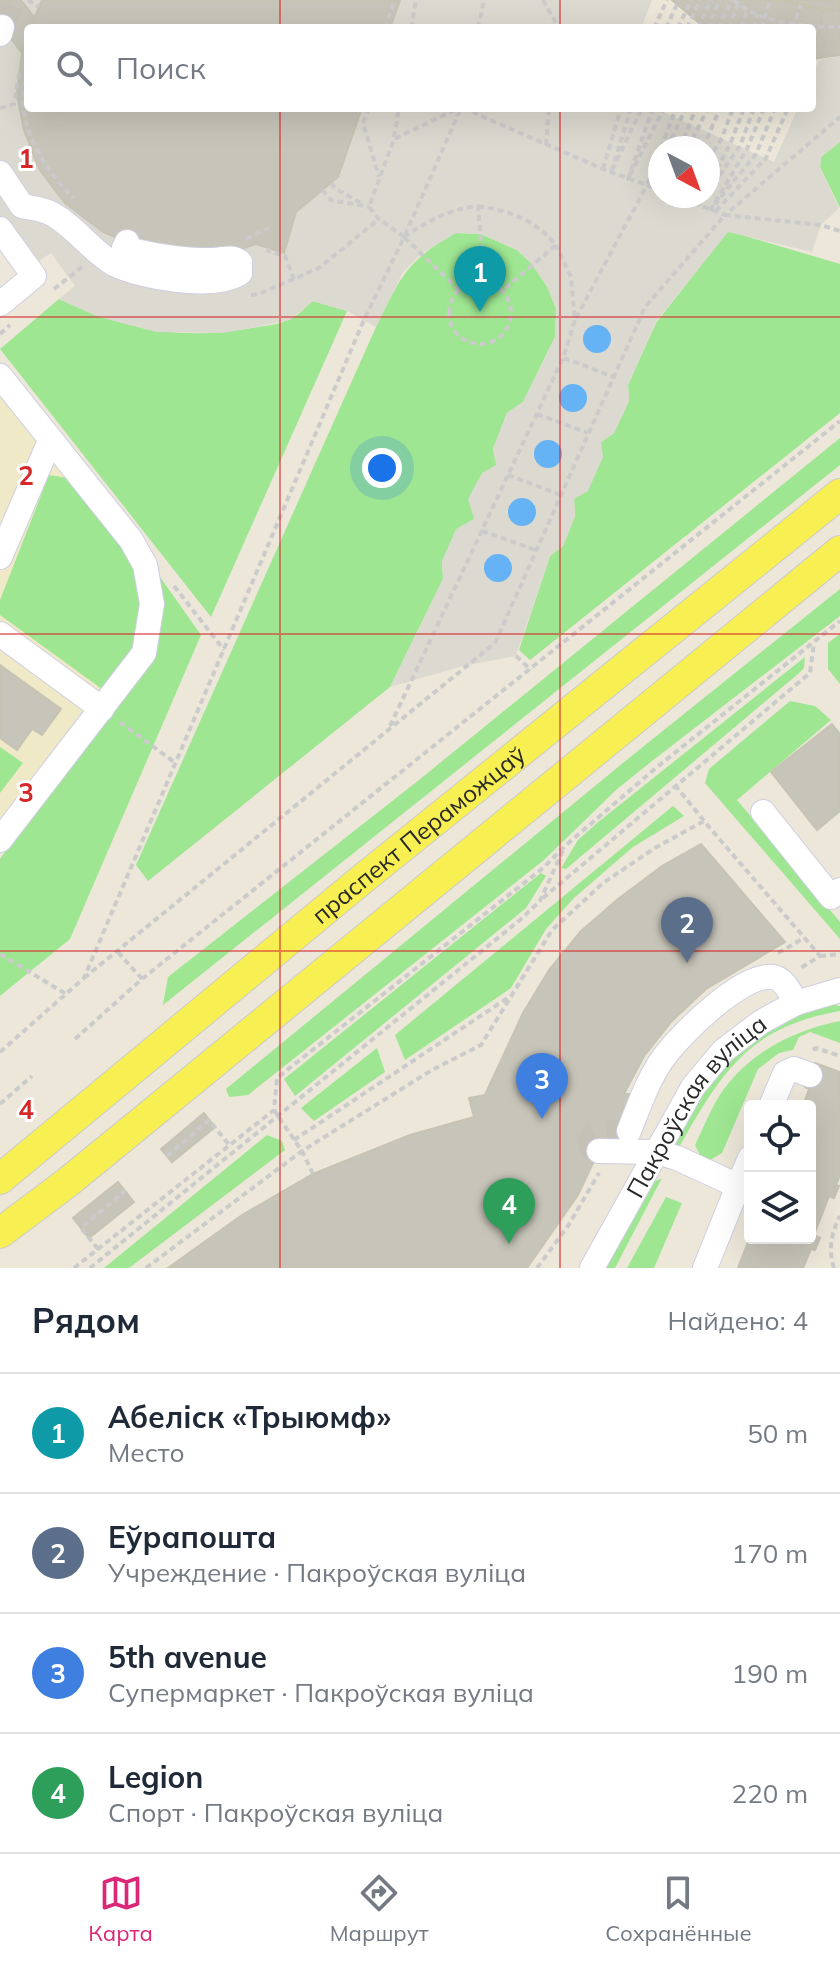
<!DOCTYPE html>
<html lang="ru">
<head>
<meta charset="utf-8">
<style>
	body { margin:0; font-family:Mulish,sans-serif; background:#f6f6f7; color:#1f2937 }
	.controls { position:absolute; right:24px; bottom:24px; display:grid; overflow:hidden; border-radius:8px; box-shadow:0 8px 32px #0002 }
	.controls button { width:72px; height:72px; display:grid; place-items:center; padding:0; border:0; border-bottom:2px solid #e0e1e3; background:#fff; color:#1f2937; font:40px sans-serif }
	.compass { position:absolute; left:648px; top:136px; width:72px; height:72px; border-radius:50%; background:#fff; box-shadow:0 8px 32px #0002; rotate:139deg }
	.you { position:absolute; left:382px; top:468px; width:28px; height:28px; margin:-20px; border:6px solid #fff; border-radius:50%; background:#1a73e8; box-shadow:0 0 0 12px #1a73e833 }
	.badge { display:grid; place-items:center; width:52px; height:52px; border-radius:50%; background:#db2777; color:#fff; font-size:26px; font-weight:700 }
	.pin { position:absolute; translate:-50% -66px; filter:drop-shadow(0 2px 4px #0008) }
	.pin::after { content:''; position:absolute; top:42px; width:28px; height:24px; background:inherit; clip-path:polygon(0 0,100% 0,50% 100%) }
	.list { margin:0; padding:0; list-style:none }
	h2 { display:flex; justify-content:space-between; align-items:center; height:104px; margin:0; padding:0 32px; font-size:34px }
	h2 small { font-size:26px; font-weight:400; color:#747a83 }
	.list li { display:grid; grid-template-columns:52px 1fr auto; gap:24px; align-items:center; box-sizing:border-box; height:120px; padding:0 32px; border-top:2px solid #e0e1e3 }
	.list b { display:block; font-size:30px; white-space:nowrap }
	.list p { margin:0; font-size:26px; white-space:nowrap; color:#747a83 }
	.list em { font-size:26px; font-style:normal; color:#747a83 }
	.icon { flex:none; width:44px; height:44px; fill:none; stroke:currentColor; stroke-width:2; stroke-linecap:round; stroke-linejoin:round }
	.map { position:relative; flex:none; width:840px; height:1268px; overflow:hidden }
	.search { position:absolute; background:#fff; box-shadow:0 8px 32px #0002; left:24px; right:24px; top:24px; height:88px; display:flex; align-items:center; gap:20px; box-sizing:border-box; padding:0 28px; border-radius:8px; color:#747a83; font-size:30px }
	.sheet { height:584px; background:#fff }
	nav { display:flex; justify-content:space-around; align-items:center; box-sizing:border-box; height:112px; border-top:2px solid #e0e1e3; background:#fff; font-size:22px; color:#747a83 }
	nav a { display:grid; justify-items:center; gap:4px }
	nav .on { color:#db2777 }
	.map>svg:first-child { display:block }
</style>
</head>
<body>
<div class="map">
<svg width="840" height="1268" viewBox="0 0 840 1268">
	<rect width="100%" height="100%" fill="#ece7d9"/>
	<path fill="#efe9c7" d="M0 395 68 478 136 650 0 832Z"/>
	<path fill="#9ee692" d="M840 142V208L820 167 821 157Z
		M728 231 840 264V413L530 660 519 650 550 556 563 546 575 516 574 499 601 442 614 433 629 401 628 385 656 323Z
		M456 233 481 234 517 250 532 264 548 288 556 309 555 337 523 402 507 413 493 449 497 465 474 519 442 561 443 579 390 687 148 881 136 865 376 327C400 279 406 260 456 233Z
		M59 299C124 329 180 341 252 328 263 326 278 325 288 320 297 317 305 307 313 301L347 311 211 617 0 349Z
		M840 438V465L163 1005 168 977 419 780Z
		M49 475 68 478 124 543 138 569 143 606 136 650 106 692 0 615V600Z
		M153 567 201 635 70 939 0 996V859L152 653Z
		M840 589V616L652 761 616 790 544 860 248 1095 229 1097 226 1089 629 758Z
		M840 634V684L828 669V643Z
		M805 657 804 668 798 674 566 869 561 868 578 840 597 823Z
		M790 701 815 706 831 720 737 800 840 922V939L705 783 709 769Z
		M0 747 23 763 0 793Z
		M673 806 684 816 633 847 574 898 546 929 511 988 405 1060 395 1035Z
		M541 873 546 876 526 908 295 1096 284 1079Z
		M829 1004 840 1006V1011C748 1027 721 1073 678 1149L671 1144 714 1072 781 1016Z
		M840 1021V1043L810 1032 799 1037 793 1050 779 1053 758 1069 722 1153 710 1160 700 1155 695 1145C704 1127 712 1105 724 1089 752 1051 795 1030 840 1021Z
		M377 1048 385 1072 314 1121 301 1108Z
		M267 1135 282 1141 285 1150 129 1268H104Z
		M662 1178 615 1268H603L651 1183Z
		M666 1197 682 1203 654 1268H627Z"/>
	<path fill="#dcd9d0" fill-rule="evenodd" d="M0 0H42L22 53 17 95 24 130 39 169 65 203 103 232 256 244 283 253 296 212 338 177 362 108H654L774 162 798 108H812V75L819 60 840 56V142L821 157 820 167 839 208 821 225 812 252 728 232 656 322 628 385 629 401 614 433 601 442 603 457 588 491 574 499 575 516 563 546 550 556 516 656 463 666 390 687 443 579 442 561 456 529 474 519 468 499 482 473 496 465 493 449 507 413 523 402 555 337 556 309 548 288 532 264 517 250 481 234 456 233 422 253 403 272 376 327 347 311 313 301 290 320 255 327 223 333 156 332 96 316 59 299 75 286 51 253 34 264 0 216ZM660 148H708V196H660Z
		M400 0H652L641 28H390Z"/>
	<path fill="#65b3f5" d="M583 339a14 14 0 1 1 28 0a14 14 0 1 1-28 0Z
		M559 398a14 14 0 1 1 28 0a14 14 0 1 1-28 0Z
		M534 454a14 14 0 1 1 28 0a14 14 0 1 1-28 0Z
		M508 512a14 14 0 1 1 28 0a14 14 0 1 1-28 0Z
		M484 568a14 14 0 1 1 28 0a14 14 0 1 1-28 0Z"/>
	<path fill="#c7c4b9" stroke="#c7c3b3" stroke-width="2" d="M0 0H21L34 17 22 53 0 24Z
		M42 0H400L390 28H30Z
		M672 0H783L823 9 812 63V28H705Z
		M678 0H783L809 8 840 11V55L812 59V28H709Z
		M783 0H840V11L809 8Z
		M28 34V108H362L338 177 296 212 284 253 256 244 228 254 144 249 103 232 65 203 39 169 24 130 17 95 22 53Z
		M0 665 61 709 42 735 32 729 17 750 0 738Z
		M832 724 840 734V811L817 830 771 772Z
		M701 844 785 942 706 989 672 1021 644 1056 624 1094H642L619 1147 600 1148 578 1195 527 1268H168L242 1215 313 1174 410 1135 474 1117 469 1098 485 1095 523 1013 549 970 581 931 618 899 662 866Z
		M815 1063 840 1072V1175L836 1185 839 1186 834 1198 829 1196 814 1235 820 1238 815 1250 811 1249 803 1268H738L750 1237 810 1238V1106H803L809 1089 805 1087Z
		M204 1113 215 1127 172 1162 161 1149Z
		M118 1182 134 1202 89 1238 73 1218Z"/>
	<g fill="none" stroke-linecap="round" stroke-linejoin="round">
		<path stroke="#c5c1b6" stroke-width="24" stroke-dasharray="24 12" stroke-linecap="butt" d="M2 27 14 0
			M599 1151 592 1148 590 1142 592 1136 598 1133 625 1132"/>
		<defs>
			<g id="minor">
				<path d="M0 34 2 27"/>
				<path d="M0 173 22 206C31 208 44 209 52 214 75 226 91 251 114 264 142 278 213 290 240 273V262C232 256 225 259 215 260 183 261 155 256 124 248L127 242"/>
				<path d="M0 229 34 276 0 304"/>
				<path d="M0 376 131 540 145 565 152 604 144 653 0 840"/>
				<path d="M0 557 50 441"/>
				<path d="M0 634 102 709"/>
				<path d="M763 812 831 897 840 890"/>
				<path d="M771 1106 785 1073 794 1069 810 1075"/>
				<path d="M629 1131C639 1106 648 1079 664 1057 681 1034 742 973 772 977 784 978 790 992 796 1003"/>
				<path d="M599 1151 657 1152 677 1158 738 1186 705 1268"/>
				<path d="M738 1186 750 1158"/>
				<path id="s1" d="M592 1268 693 1087 723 1051 761 1022 796 1003 840 990"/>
			</g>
			<g id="major">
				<path id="s2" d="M0 1179 360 881 840 494"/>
				<path d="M0 1233 68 1182 840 551"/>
			</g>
		</defs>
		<use href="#minor" stroke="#cecee2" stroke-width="26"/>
		<use href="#major" stroke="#cbcbcb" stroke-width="32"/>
		<path stroke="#cbcbcb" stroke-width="4" stroke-dasharray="6 4" stroke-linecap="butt" d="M28 0 39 7
			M543 0 556 23V28
			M734 0C760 24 806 27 840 27
			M385 28 395 0
			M411 28 416 0
			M478 28 484 0
			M654 28 667 0
			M666 28 679 0
			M678 28 691 0
			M687 28 700 0
			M698 28 711 0
			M707 28 720 0
			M718 28 732 0
			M729 28 738 4
			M741 28 747 11
			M753 28 758 14
			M762 28 770 0
			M793 28 801 5
			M812 44 816 27
			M28 71C26 81 22 93 23 103 25 138 49 174 73 198
			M0 108 14 104 20 69
			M369 108 363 123 379 177
			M463 108 603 169 660 190
			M631 108 611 172 642 108
			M653 108 628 179 664 108
			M764 108 747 149 711 209 756 154 775 108
			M394 137 399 108
			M546 145 549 108
			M661 148 676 108
			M667 148 686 108
			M680 148 696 108
			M688 148 708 108
			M703 148 720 108
			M660 150 647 185 660 160
			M708 160 722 138 733 108
			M603 169 621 108
			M331 183 336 189 362 204
			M708 187 731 142 744 108
			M322 190 331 200 369 207
			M708 192 740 146 754 108
			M675 196 725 215 840 117
			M703 196 699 205 705 196
			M478 206C512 212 532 218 556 245L502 291
			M716 211 766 158 788 108
			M405 235 461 108
			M404 237 379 219 369 207 394 139 459 108
			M404 237C428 221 449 209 478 206L484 281
			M246 239 269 228
			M269 248 268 251 285 256 294 279
			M449 313a31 31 0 1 1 62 0a31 31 0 1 1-62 0Z
			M54 289 82 267
			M251 295 259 294 319 268 379 219
			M576 318 647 185
			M0 334 10 325
			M564 358 614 377
			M537 414 588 433
			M508 475 561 495
			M482 531 536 550
			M174 586 224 650
			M516 656 531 670
			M120 722 174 762
			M390 726 563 358 575 320 571 277 556 245
			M675 785 704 821
			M543 898 810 673 814 643
			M778 953 804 938
			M0 954 66 994
			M820 956 840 954
			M84 978 495 643 645 307 725 215 821 225 840 231
			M142 979 840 421
			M75 1039 142 979 117 951
			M813 1050 816 1048 840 1056
			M0 1052 84 978 363 322 404 237 459 290
			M0 1104 32 1076
			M294 1140 512 995
			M167 1156 209 1120 230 1146
			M313 1174 302 1151 274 1110 277 1078 543 868 565 846 657 767 840 621
			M98 1249 81 1228 125 1191
			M74 1268 274 1110
			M90 1268 520 920 540 901 564 848
			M146 1268 302 1151 432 1070 481 1045 552 930 603 883 655 848 704 821 820 956 799 969
			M537 1268 568 1226 599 1173
			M834 1268C828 1249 831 1234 840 1216"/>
		<use href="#minor" stroke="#fff" stroke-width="24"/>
		<use href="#major" stroke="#f8f052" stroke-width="30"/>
	</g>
	<path fill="none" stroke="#d62828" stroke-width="2" stroke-opacity="0.55" d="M280 0V28M560 0V28M280 108V1268M560 108V1268M0 317H840M0 634H840M0 951H840"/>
	<g text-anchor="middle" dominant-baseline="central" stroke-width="6" stroke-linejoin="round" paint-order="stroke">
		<g font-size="24" fill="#282828" stroke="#fff">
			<text stroke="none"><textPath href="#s2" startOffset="542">праспект Пераможцаў</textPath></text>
			<text stroke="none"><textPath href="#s1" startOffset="194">Пакроўская вуліца</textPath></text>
		</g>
	</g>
	<g font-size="26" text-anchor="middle" font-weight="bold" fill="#d62828" stroke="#fff" stroke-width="6" stroke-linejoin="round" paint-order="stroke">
		<text x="26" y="168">1</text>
		<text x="26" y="485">2</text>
		<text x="26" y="802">3</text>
		<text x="26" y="1119">4</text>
	</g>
</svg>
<div class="controls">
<button><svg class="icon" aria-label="locate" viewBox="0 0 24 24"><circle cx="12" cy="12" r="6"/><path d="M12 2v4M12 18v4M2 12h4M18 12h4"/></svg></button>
<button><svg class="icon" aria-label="layers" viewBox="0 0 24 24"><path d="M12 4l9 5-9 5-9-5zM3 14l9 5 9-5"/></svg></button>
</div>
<svg class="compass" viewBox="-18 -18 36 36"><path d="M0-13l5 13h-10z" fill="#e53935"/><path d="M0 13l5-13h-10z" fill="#747a83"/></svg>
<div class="you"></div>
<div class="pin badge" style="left:480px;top:312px;background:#0f9aa8">1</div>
<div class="pin badge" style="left:687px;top:963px;background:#5c6f8a">2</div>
<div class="pin badge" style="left:542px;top:1119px;background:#3f7fe0">3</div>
<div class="pin badge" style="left:509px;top:1244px;background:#2e9e5b">4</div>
<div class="search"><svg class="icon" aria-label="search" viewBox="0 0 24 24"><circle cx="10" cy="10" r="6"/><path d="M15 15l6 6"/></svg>Поиск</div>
</div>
<section class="sheet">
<h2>Рядом<small>Найдено: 4</small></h2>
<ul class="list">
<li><span class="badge" style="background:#0f9aa8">1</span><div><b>Абеліск «Трыюмф»</b><p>Место</p></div><em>50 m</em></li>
<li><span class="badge" style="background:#5c6f8a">2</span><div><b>Еўрапошта</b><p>Учреждение · Пакроўская вуліца</p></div><em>170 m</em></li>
<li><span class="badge" style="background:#3f7fe0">3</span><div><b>5th avenue</b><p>Супермаркет · Пакроўская вуліца</p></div><em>190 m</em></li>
<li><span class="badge" style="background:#2e9e5b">4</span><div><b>Legion</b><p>Спорт · Пакроўская вуліца</p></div><em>220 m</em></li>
</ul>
</section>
<nav>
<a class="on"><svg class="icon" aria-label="map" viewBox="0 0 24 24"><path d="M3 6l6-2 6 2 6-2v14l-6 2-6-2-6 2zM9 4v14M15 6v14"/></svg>Карта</a>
<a><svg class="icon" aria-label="directions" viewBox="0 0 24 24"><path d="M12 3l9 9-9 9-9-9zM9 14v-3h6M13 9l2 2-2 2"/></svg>Маршрут</a>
<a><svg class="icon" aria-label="saved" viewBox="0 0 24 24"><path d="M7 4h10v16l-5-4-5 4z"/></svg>Сохранённые</a>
</nav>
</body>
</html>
